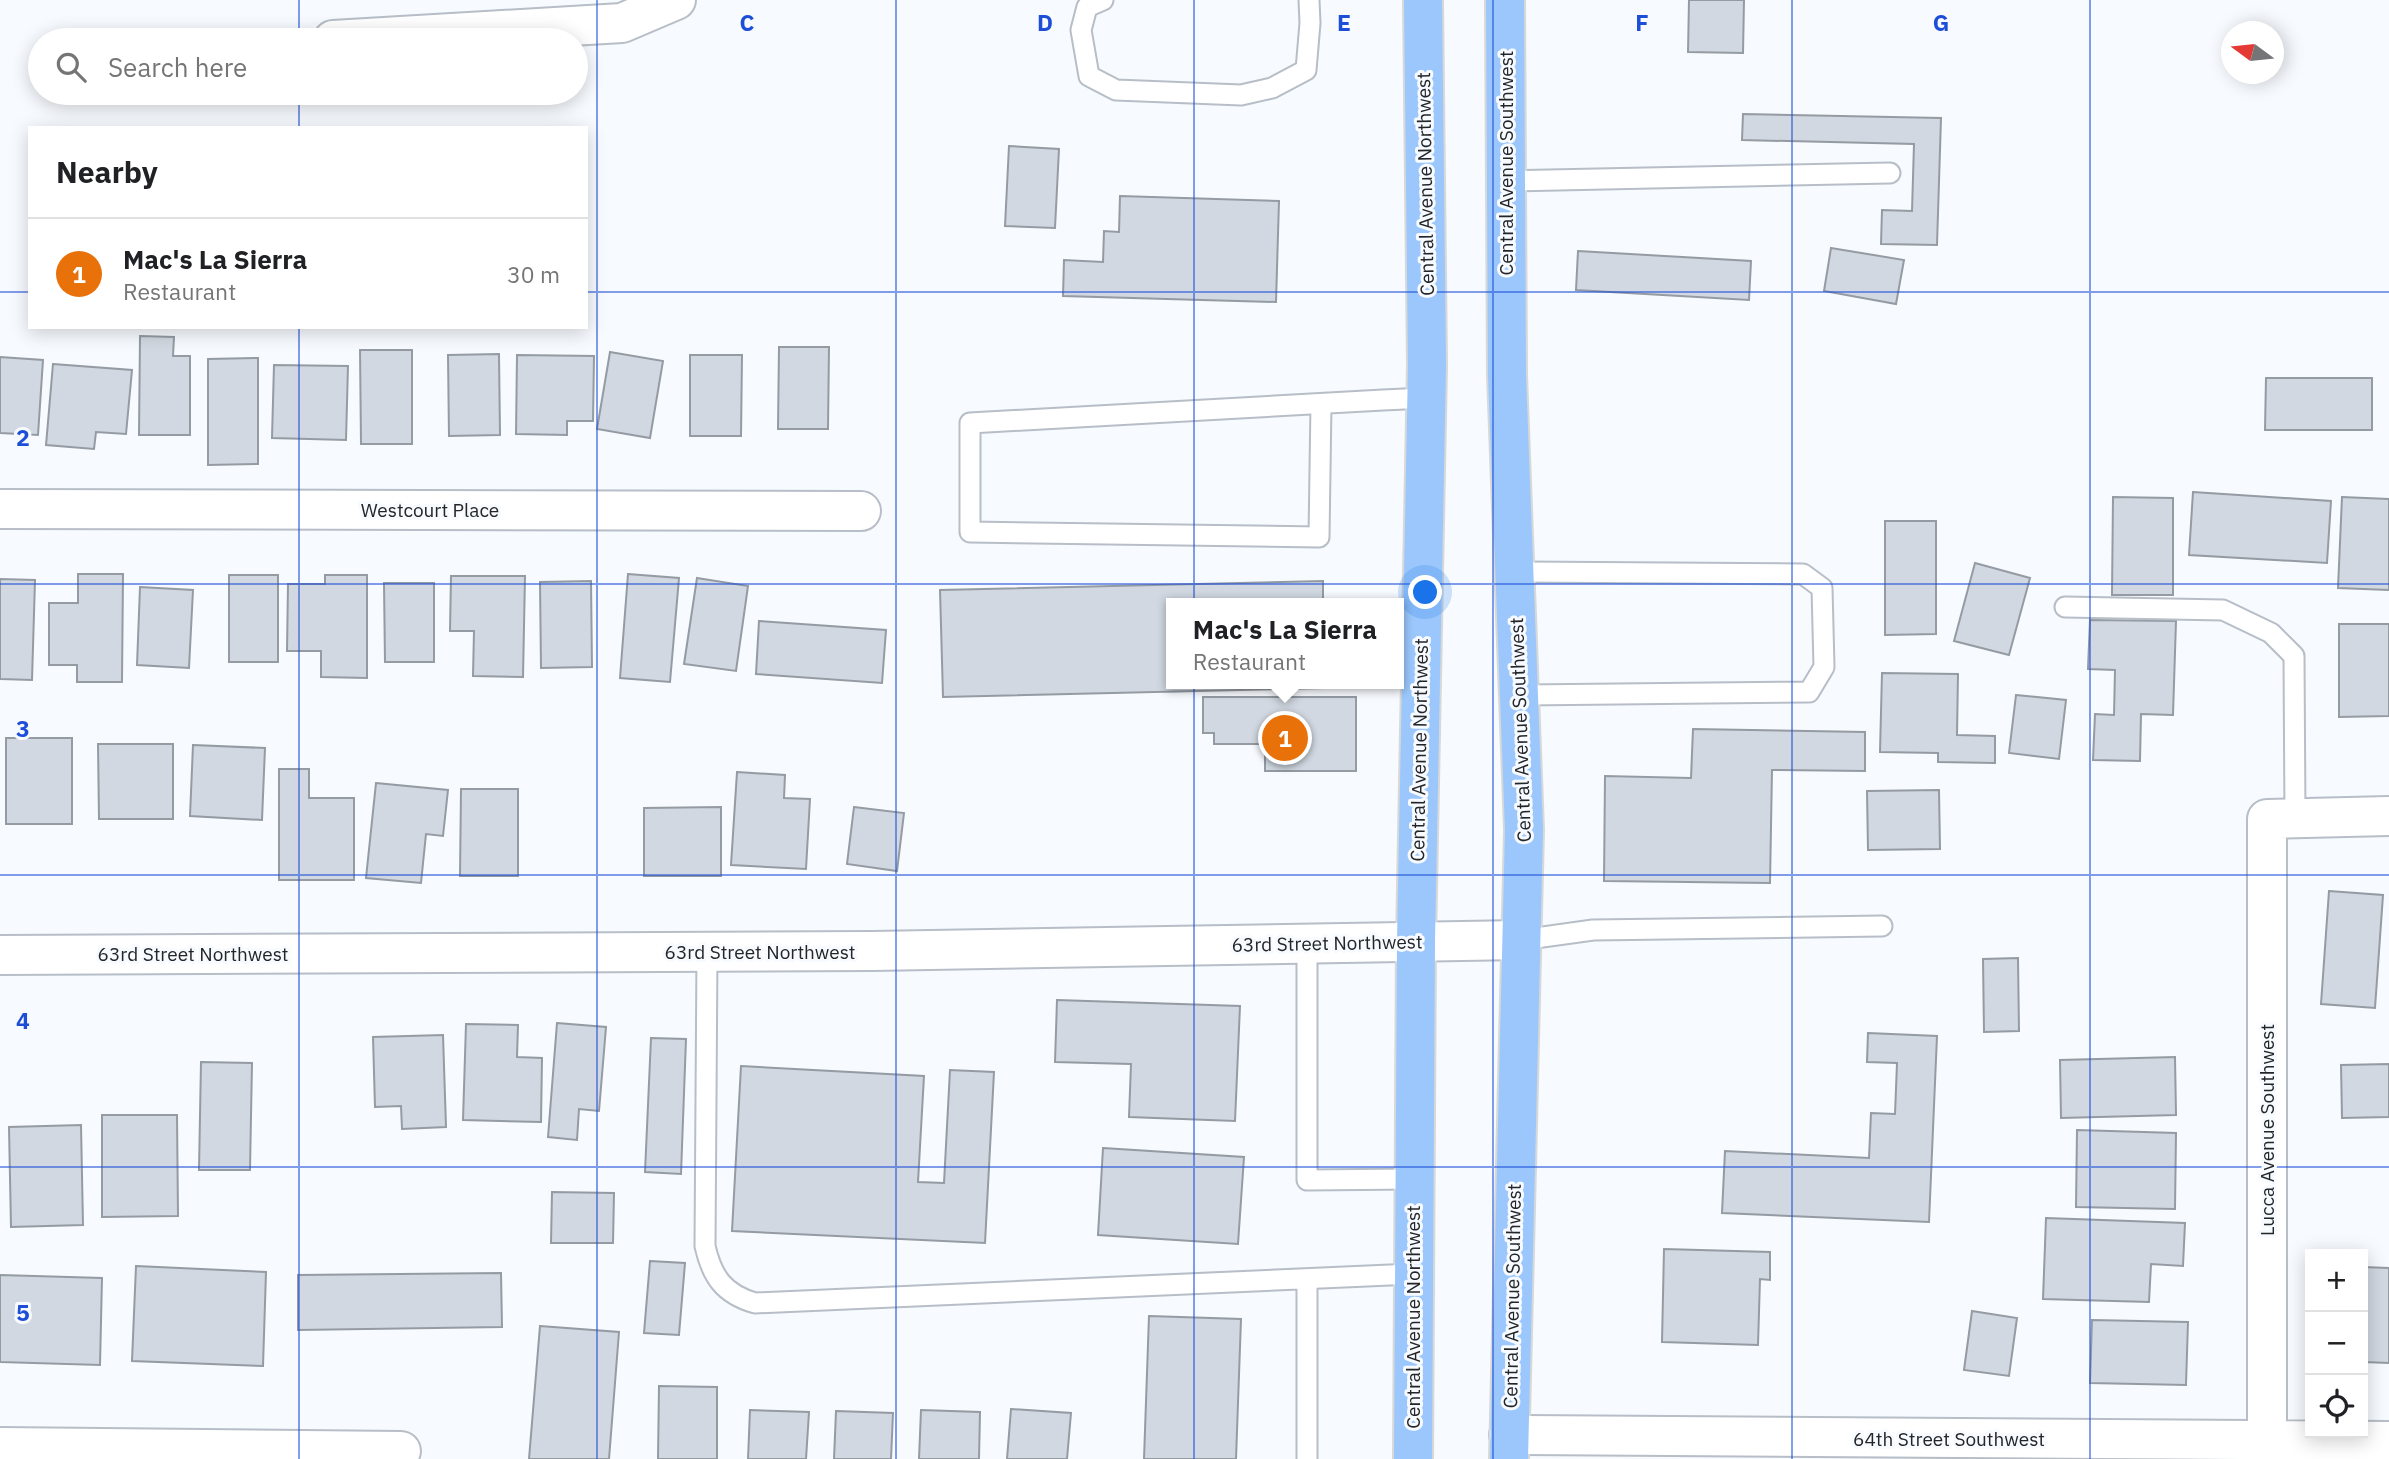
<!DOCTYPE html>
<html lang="en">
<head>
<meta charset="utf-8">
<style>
	body { margin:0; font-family:"IBM Plex Sans",sans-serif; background:#f6f6f6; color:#202124 }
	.controls { position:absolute; right:21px; bottom:21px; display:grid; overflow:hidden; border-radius:0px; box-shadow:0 4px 18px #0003 }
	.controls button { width:63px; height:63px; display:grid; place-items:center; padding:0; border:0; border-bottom:2px solid #e0e0e0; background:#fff; color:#202124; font:35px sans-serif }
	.compass { position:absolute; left:2221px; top:21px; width:63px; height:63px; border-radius:50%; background:#fff; box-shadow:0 4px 18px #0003; rotate:285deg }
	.you { position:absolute; left:1426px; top:593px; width:24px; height:24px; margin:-18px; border:5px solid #fff; border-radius:50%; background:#1a73e8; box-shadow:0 0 0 10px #1a73e833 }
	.badge { display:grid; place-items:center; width:46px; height:46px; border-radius:50%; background:#ea580c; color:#fff; font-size:23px; font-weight:700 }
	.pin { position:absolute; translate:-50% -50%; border:4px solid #fff; box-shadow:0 2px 7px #0006 }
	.popup { position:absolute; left:1166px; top:598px; width:238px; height:91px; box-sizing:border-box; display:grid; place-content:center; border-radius:0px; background:#fff; filter:drop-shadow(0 2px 5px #0005); font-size:23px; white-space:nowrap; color:#757577 }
	.popup b { font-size:26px; color:#202124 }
	.popup::after { content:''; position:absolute; left:50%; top:100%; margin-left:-14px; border:14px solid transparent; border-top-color:#fff }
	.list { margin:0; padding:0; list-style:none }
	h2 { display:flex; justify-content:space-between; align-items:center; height:91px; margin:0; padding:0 28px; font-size:30px }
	h2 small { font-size:23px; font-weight:400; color:#757577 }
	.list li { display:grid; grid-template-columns:46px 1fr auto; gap:21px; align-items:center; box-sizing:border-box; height:112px; padding:0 28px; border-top:2px solid #e0e0e0 }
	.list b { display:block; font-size:26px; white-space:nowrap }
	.list p { margin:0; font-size:23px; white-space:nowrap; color:#757577 }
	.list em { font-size:23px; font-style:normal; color:#757577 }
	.icon { flex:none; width:38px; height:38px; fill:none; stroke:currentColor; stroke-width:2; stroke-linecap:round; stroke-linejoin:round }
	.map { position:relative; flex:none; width:2389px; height:1459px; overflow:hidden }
	.search { position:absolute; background:#fff; box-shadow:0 4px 18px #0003; left:28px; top:28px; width:560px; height:77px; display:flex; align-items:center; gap:18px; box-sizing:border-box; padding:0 24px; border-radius:38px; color:#757577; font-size:26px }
	.panel { position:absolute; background:#fff; box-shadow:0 4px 18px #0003; left:28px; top:126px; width:560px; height:203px; border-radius:0px }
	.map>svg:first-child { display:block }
</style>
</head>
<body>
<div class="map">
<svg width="2389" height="1459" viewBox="0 0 2389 1459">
	<rect width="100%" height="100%" fill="#f7fafe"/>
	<path fill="#d1d8e1" stroke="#949ba3" stroke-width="2" d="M1689 0H1744L1743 53 1688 52Z
		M1743 114 1941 118 1937 245 1881 244 1882 210 1912 211 1914 144 1742 140Z
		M1009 146 1059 149 1055 228 1005 226Z
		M1120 196 1279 201 1276 302 1063 296 1064 260 1103 262 1104 231 1119 232Z
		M1831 248 1904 260 1896 304 1824 291Z
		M1578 251 1751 261 1749 300 1576 290Z
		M140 336 174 337 173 356H190V435H139Z
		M779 347H829L828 429H778Z
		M360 350H412V444H361Z
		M610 352 663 361 650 438 597 429Z
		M499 354 500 435 449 436 448 355Z
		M517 355 594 356 593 421H567V435L516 434Z
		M690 355H742L741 436H690Z
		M0 357 43 360 38 435 0 433Z
		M258 358V464L208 465V359Z
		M53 364 132 370 126 434 96 432 94 449 46 445Z
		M274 365 348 366 346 440 272 438Z
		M2266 378H2372V430H2265Z
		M2193 492 2331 501 2327 563 2189 555Z
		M2113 497 2173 498V595H2112Z
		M2342 497 2389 499V590L2338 588Z
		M1885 521H1936V634L1885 635Z
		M1975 563 2030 578 2009 655 1954 641Z
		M78 574H123L122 682H77V665H49V603H78Z
		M628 574 679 578 670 682 620 678Z
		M229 575H278V662H229Z
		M325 575H367V678L321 677V651H287L288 584H325Z
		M451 576H525L523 677 473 676 474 631H450Z
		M697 578 748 586 736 671 684 664Z
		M0 579 35 580 32 680 0 679Z
		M591 581 592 667 541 668 540 582Z
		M1323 581V603H1171V684H1325V688L943 697 940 590Z
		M384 583H434V662H385Z
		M140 587 193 590 189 668 137 665Z
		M2090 620 2176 621 2173 715 2141 714 2140 761 2093 760 2095 714 2114 715 2115 670 2088 669Z
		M759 621 886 630 882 683 756 674Z
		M2339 624H2389V716L2339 717Z
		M1882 673 1958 674 1957 735 1995 736V763L1938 762V753L1880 752Z
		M2016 695 2066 700 2059 759 2009 753Z
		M1203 697H1356V771H1265V744H1214V733H1203Z
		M1693 729 1865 732V771L1772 770 1770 883 1604 881 1605 776 1691 778Z
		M6 738H72V824H6Z
		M98 744H173V819H99Z
		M193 745 265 748 262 820 190 816Z
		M279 769H309V798H354V880H279Z
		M737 772 785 775 784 798 810 799 806 869 731 865Z
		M376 783 448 790 443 836 426 834 421 883 366 878Z
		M461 789H518V876H460Z
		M1939 790 1940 849 1868 850 1867 791Z
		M721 807V876H644V808Z
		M854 807 904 813 897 871 847 864Z
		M2329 891 2383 895 2375 1008 2321 1004Z
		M2018 958 2019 1031 1984 1032 1983 959Z
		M1057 1000 1240 1006 1235 1121 1129 1117 1131 1064 1055 1062Z
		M557 1023 606 1027 599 1111 579 1109 577 1140 548 1137Z
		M466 1024 518 1025 517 1057 542 1058 541 1122 463 1120Z
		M1868 1033 1937 1036 1929 1222 1722 1213 1725 1151 1869 1158 1871 1113 1895 1114 1897 1063 1867 1062Z
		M443 1035 446 1127 402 1129 401 1106 375 1107 373 1037Z
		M651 1038 686 1039 681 1174 645 1172Z
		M2175 1057 2176 1115 2061 1118 2060 1060Z
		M201 1062 252 1063 250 1170H199Z
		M2389 1064V1117L2342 1118 2341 1065Z
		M741 1066 924 1076 918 1182 944 1183 950 1070 994 1072 985 1243 732 1231Z
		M102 1115H177L178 1216 102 1217Z
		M81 1125 83 1225 11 1227 9 1127Z
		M2077 1130 2176 1133 2175 1209 2076 1207Z
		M1103 1148 1244 1157 1238 1244 1098 1235Z
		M552 1192 614 1193 613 1243H551Z
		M2046 1218 2185 1223 2183 1266 2151 1264 2149 1302 2043 1299Z
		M1664 1249 1770 1252V1280L1760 1279 1758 1345 1662 1342Z
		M650 1261 685 1263 679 1335 644 1333Z
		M136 1266 266 1272 263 1366 132 1361Z
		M2363 1267 2389 1268V1363L2363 1362Z
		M501 1273 502 1327 298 1330V1275Z
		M0 1275 102 1278 100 1365 0 1362Z
		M1972 1311 2017 1318 2009 1376 1964 1370Z
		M1149 1316 1241 1319 1236 1459H1144Z
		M2092 1320 2188 1322 2186 1385 2090 1383Z
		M540 1326 619 1332 609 1459H529Z
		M659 1386 717 1387V1459H658Z
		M1011 1409 1071 1413 1067 1459H1007Z
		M750 1410 809 1412 806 1459H748Z
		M921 1410 980 1412 979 1459H919Z
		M836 1411 893 1413 891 1459H834Z"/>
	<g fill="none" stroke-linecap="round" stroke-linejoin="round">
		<defs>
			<path id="lane" d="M1103 0 1087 7 1081 30 1089 76 1116 90 1241 95 1272 88 1306 70 1310 23 1309 0
				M1506 181 1890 173
				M1321 404 1319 537 970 532V423L1383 400 1426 398
				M1515 572 1803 574 1822 588 1824 667 1809 692 1519 695
				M2065 607 2223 610 2271 633 2294 656 2295 818
				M1521 940 1593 930 1882 926
				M1307 943V1180L1414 1179
				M707 952 705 1246C712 1277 724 1294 755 1303L1413 1274
				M1307 1459V1280"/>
			<path id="street" d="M333 40 622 23 676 0
				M0 509 861 511
				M0 955 872 951 1521 940
				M1509 1435 2389 1441
				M2267 1442V819L2389 816
				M0 1447 401 1451"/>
			<path id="primary" d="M1505 0 1507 375 1524 830 1509 1459
				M1413 1459 1416 941 1427 365 1423 0"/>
		</defs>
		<use href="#lane" stroke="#b7bec7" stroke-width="23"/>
		<use href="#street" stroke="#b7bec7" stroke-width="42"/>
		<use href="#primary" stroke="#d7d8d8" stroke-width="42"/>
		<use href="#lane" stroke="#fff" stroke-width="19"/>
		<use href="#street" stroke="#fff" stroke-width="38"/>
		<use href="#primary" stroke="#9bc7fc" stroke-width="38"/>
	</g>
	<path fill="none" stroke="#1d4ed8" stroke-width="2" stroke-opacity="0.55" d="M299 0V40M597 0V1459M896 0V1459M1194 0V1459M1493 0V1459M1792 0V1459M2090 0V1459M299 93V128M0 292H30M586 292H2389M299 327V1459M0 584H2389M0 875H2389M0 1167H2389"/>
	<g text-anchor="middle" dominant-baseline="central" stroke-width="6" stroke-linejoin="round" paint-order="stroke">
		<g font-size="19" fill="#232629" stroke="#f7fafe">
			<text transform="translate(1506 163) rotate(-90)">Central Avenue Southwest</text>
			<text transform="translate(1425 184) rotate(-91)">Central Avenue Northwest</text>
			<text x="430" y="510">Westcourt Place</text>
			<text transform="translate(1520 730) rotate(-92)">Central Avenue Southwest</text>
			<text transform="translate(1419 750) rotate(-89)">Central Avenue Northwest</text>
			<text transform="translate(1327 943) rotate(-1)">63rd Street Northwest</text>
			<text x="760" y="952">63rd Street Northwest</text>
			<text x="193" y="954">63rd Street Northwest</text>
			<text transform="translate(2267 1130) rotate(-90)">Lucca Avenue Southwest</text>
			<text transform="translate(1512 1296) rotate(-89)">Central Avenue Southwest</text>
			<text transform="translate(1413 1317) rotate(-90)">Central Avenue Northwest</text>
			<text x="1949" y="1439">64th Street Southwest</text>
		</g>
	</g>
	<g font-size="23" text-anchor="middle" font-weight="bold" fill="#1d4ed8" stroke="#f7fafe" stroke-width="6" stroke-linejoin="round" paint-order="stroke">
		<text x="747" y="31">C</text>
		<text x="1045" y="31">D</text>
		<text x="1344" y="31">E</text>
		<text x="1642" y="31">F</text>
		<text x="1941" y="31">G</text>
		<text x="23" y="446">2</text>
		<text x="23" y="737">3</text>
		<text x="23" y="1029">4</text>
		<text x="23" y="1321">5</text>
	</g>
</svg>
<div class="controls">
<button>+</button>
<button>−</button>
<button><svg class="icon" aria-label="locate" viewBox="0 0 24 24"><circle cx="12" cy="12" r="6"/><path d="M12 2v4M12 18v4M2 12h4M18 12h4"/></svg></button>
</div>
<svg class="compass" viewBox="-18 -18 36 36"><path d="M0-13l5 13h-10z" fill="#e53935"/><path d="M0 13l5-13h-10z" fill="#757577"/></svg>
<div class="you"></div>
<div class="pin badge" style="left:1285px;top:738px;background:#e8710a">1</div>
<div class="popup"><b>Mac's La Sierra</b>Restaurant</div>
<div class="search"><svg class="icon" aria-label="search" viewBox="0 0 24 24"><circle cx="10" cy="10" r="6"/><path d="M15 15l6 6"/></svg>Search here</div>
<section class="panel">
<h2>Nearby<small></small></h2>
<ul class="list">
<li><span class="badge" style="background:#e8710a">1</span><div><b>Mac's La Sierra</b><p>Restaurant</p></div><em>30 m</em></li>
</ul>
</section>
</div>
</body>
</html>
